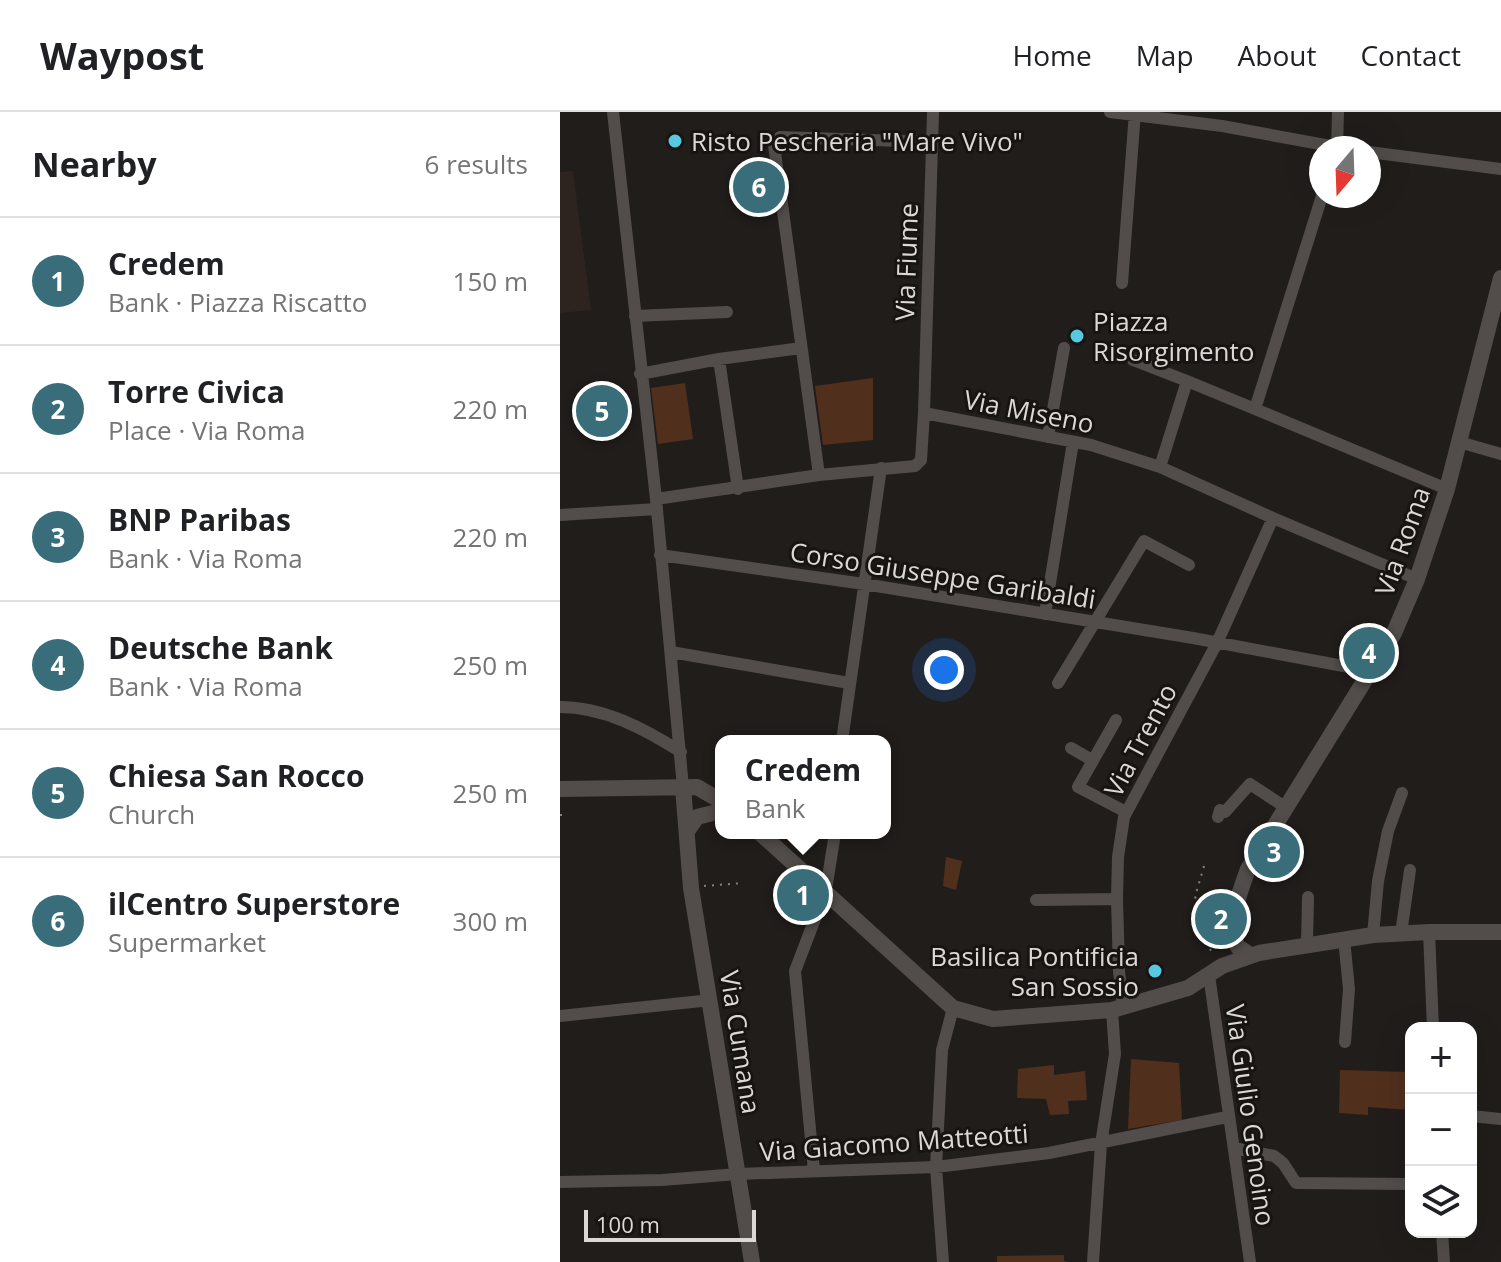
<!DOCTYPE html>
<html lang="en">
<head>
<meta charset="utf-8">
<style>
	body { margin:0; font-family:"Open Sans",sans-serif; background:#f6f6f6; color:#202124 }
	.controls { position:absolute; right:24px; bottom:24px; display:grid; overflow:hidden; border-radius:16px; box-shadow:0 8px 32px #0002 }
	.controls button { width:72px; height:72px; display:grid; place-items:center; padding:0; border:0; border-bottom:2px solid #e0e0e0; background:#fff; color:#202124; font:40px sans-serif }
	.compass { position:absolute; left:749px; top:24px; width:72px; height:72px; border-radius:50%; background:#fff; box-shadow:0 8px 32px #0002; rotate:199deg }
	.scale { position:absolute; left:24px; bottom:20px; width:172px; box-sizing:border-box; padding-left:8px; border:4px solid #dbd8d6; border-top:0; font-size:22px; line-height:28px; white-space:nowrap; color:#dbd8d6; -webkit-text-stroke:6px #181412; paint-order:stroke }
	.you { position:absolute; left:384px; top:558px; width:28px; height:28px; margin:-20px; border:6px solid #fff; border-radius:50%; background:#1a73e8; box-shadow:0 0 0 12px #1a73e833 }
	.badge { display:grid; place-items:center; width:52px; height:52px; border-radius:50%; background:#386d79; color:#fff; font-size:26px; font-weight:700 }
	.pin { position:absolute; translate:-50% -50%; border:4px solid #fff; box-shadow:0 2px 8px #0006 }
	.popup { position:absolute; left:155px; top:623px; width:176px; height:104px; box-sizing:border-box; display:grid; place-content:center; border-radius:16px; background:#fff; filter:drop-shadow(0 2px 6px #0005); font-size:26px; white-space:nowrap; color:#757577 }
	.popup b { font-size:30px; color:#202124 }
	.popup::after { content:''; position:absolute; left:50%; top:100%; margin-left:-16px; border:16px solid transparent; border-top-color:#fff }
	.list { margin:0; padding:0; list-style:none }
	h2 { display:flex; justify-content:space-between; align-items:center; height:104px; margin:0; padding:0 32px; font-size:34px }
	h2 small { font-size:26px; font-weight:400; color:#757577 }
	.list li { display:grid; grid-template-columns:52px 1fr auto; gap:24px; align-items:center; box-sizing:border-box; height:128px; padding:0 32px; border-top:2px solid #e0e0e0 }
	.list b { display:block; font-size:30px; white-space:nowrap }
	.list p { margin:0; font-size:26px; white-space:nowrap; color:#757577 }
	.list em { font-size:26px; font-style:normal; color:#757577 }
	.icon { flex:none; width:44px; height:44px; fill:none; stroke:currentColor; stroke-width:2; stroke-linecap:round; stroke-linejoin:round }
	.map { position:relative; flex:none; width:941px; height:1150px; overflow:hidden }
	header { display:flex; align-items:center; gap:48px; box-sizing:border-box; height:112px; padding:0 40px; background:#fff; border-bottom:2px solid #e0e0e0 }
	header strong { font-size:38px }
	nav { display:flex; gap:44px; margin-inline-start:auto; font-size:28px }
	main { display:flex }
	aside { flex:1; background:#fff }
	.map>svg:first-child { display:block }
</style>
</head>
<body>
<header>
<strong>Waypost</strong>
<nav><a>Home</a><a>Map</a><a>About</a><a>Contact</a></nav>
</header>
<main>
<aside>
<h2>Nearby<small>6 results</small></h2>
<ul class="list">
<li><span class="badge">1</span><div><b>Credem</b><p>Bank · Piazza Riscatto</p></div><em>150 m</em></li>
<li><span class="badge">2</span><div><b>Torre Civica</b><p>Place · Via Roma</p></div><em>220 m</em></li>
<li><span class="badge">3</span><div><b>BNP Paribas</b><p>Bank · Via Roma</p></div><em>220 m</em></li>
<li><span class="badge">4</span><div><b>Deutsche Bank</b><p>Bank · Via Roma</p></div><em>250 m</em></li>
<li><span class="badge">5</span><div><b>Chiesa San Rocco</b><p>Church</p></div><em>250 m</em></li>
<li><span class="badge">6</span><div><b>ilCentro Superstore</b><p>Supermarket</p></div><em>300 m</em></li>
</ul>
</aside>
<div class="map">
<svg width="941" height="1150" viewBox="0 0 941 1150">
	<rect width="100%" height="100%" fill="#211d1b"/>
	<path fill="#2e241f" d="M13 59 31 198 0 201V60Z"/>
	<path fill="#512f1d" d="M313 266V328L263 333 255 274Z
		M125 271 133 327 98 332 91 276Z
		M386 745 402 749 396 778 383 774Z
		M571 947 619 951 622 1008 568 1017Z
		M494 953V963L525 959 527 988 508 989 509 1002 490 1003 486 987 457 986 458 957Z
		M780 958 851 960V998L808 995V1003L779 1001Z
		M504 1143V1149L508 1150H437V1144Z"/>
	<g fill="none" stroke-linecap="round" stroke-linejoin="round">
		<path stroke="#83807e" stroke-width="2" stroke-dasharray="2 6" stroke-linecap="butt" d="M0 703H7
			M644 754 635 785C650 802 631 823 654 841
			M144 774 183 771"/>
		<path stroke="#524d4a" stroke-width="12" d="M53 0 96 387 123 675
			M550 0 662 14 782 36
			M777 36 778 0
			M809 40 941 57
			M762 84 695 297 887 377
			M562 171 575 0
			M75 204 167 200
			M159 247 178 377
			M573 248 627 269
			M80 262 159 247 241 236
			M364 301 373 0
			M488 325 504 236
			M899 330 941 342
			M600 355 627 269 695 297
			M259 363 214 33 220 25 372 30
			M96 387 259 363 355 354 361 348 364 301 531 333 600 355 713 406 857 467
			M0 403 97 397
			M100 443 304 472 633 526 810 559
			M485 502 513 330
			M111 540 289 571
			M498 571 584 429 629 453
			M0 595C44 595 85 617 121 640
			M556 608 518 675 566 700
			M282 629 321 356
			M511 636 532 648
			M658 705 660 698 665 700 690 672 725 695
			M476 788 557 787
			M869 820 873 916
			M841 822 850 758
			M813 823 818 769 828 719 842 681
			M784 827 789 877 785 930
			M747 832 748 785
			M649 863 690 1150
			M563 894 559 859 557 787 558 745 564 705 657 531 713 406
			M0 904 151 888
			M911 1004 941 1007
			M674 1036 714 1044 723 1051 736 1071 851 1072
			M254 1059 235 859 266 778 275 721
			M0 1070 102 1068 178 1062 376 1055 489 1041 667 1005
			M882 1120 884 1150
			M383 1150 376 1055 382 938 393 896
			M533 1150 541 1032 555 942 552 898"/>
		<path stroke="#524d4a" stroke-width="16" d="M123 675 131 776 192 1150
			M0 677 137 675 161 689
			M128 718 137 705 161 699
			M200 721 393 896 433 907 552 898 628 876 662 854 699 841 813 823 869 820H941
			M690 843 678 835C666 812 680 780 688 757L834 521 857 467 887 377 941 166"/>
	</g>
	<g fill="#56c9e0" stroke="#181412" stroke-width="3">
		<circle cx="115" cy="29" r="8"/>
		<circle cx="517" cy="224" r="8"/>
		<circle cx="595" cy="859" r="8"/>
	</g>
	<g text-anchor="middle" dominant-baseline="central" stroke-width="6" stroke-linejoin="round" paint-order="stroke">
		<g font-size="26" fill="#dbd8d6" stroke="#181412" text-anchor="start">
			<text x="131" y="29">Risto Pescheria "Mare Vivo"</text>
			<text x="533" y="209">Piazza<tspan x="533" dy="30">Risorgimento</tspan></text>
			<text x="579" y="844" text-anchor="end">Basilica Pontificia<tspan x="579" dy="30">San Sossio</tspan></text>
		</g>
		<g font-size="26" fill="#dbd8d6" stroke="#181412">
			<text transform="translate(346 150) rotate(-88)">Via Fiume</text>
			<text transform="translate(469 299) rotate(11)">Via Miseno</text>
			<text transform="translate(842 429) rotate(-70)">Via Roma</text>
			<text transform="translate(383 463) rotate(9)">Corso Giuseppe Garibaldi</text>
			<text transform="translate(580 628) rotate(-62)">Via Trento</text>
			<text transform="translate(181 930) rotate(81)">Via Cumana</text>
			<text transform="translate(691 1003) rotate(82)">Via Giulio Genoino</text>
			<text transform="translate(334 1030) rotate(-4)">Via Giacomo Matteotti</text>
		</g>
	</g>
</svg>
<div class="controls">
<button>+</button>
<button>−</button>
<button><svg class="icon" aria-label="layers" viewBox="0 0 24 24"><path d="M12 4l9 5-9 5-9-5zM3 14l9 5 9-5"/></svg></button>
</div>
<svg class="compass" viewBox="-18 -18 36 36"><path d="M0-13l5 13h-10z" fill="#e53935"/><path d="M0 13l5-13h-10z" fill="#757577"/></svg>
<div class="scale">100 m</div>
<div class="you"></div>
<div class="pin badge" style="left:243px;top:783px">1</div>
<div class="popup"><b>Credem</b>Bank</div>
<div class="pin badge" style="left:661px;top:807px">2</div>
<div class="pin badge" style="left:714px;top:740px">3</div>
<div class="pin badge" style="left:809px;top:541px">4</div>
<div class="pin badge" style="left:42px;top:299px">5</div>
<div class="pin badge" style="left:199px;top:75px">6</div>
</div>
</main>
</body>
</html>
